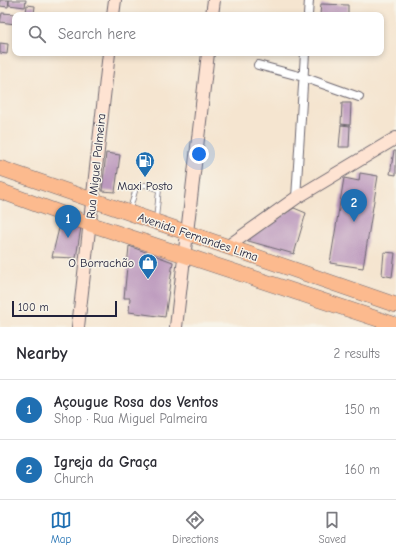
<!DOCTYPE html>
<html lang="en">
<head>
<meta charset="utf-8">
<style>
	body { margin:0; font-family:"Comic Neue",sans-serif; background:#f7f7f7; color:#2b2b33 }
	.scale { position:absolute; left:12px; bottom:10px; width:105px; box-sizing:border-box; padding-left:4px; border:2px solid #22223b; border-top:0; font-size:11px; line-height:14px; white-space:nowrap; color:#22223b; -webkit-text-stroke:3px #f7f3e8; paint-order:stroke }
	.you { position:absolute; left:199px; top:154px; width:14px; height:14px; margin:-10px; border:3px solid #fff; border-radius:50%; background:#1a73e8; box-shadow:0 0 0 6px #1a73e833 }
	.badge { display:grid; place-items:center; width:26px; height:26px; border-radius:50%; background:#1f6fb2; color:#fff; font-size:13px; font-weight:700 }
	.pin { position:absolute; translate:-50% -33px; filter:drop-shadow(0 1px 2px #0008) }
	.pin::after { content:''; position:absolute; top:21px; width:14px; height:12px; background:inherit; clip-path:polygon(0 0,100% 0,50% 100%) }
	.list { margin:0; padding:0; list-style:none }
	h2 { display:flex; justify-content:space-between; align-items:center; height:52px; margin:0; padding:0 16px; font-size:17px }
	h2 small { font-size:13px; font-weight:400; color:#7c7c81 }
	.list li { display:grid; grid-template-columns:26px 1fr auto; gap:12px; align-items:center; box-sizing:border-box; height:60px; padding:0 16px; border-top:1px solid #e1e1e2 }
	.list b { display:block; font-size:15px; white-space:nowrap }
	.list p { margin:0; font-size:13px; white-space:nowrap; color:#7c7c81 }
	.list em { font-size:13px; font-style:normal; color:#7c7c81 }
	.icon { flex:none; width:22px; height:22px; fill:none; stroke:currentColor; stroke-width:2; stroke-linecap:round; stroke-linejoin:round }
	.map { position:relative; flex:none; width:396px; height:327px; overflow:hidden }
	.search { position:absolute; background:#fff; box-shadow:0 2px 6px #0003; left:12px; right:12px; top:12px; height:44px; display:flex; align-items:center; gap:10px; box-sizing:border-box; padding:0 14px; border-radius:8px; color:#7c7c81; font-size:15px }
	.sheet { height:172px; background:#fff }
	nav { display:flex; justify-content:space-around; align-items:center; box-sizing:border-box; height:56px; border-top:1px solid #e1e1e2; background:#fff; font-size:11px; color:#7c7c81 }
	nav a { display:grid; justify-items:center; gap:2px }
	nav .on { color:#1f6fb2 }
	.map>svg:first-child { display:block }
</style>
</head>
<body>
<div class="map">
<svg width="396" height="327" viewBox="0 0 396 327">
	<rect width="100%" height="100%" fill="#f7f3e8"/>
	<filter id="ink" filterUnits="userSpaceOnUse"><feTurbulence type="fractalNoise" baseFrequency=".025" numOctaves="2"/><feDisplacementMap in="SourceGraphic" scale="8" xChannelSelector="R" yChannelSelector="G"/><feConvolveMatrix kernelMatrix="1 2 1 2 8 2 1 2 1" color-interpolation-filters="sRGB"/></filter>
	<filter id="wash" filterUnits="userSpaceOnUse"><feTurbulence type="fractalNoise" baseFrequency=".012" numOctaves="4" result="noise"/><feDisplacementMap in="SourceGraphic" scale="16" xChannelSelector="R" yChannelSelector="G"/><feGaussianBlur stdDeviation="0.9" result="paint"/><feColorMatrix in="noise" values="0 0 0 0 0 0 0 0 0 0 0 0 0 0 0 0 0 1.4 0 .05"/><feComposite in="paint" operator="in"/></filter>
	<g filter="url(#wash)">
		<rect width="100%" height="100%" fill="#f5e5d0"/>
		<g id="blocks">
			<path fill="#bc99bd" d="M0 0H9L8 7 0 6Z
				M9 0H26L25 7 9 5Z
				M321 4 348 5V15H320Z
				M27 5 35 6 34 14 26 13Z
				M2 13 15 14V24L0 22Z
				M0 43 8 44 7 54 0 53Z
				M342 103H351L350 125 341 124Z
				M341 125 350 126 349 147H339Z
				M394 151H396V175L390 174Z
				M106 153 120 155 115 192 102 191Z
				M360 173 378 176 363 268 330 263 344 178 359 181Z
				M294 208 306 213 294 254 245 240Z
				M61 220 81 227 76 258 52 257Z
				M129 246 173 262 165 317 129 312 130 298H124Z
				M384 252 395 253 392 277 382 275Z"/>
		</g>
	</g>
	<g filter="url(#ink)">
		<use href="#blocks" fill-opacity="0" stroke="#6c666f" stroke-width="1"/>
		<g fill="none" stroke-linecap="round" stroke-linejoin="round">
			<defs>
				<path id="lane" d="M130 209 136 188 145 185 159 190 156 219"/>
				<path id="street" d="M308 15 309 0
					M258 65 303 77 359 97
					M296 198 305 53"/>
				<path id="secondary" d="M113 15 115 0
					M212 15 214 0
					M227 247 296 198 396 138
					M78 327 109 53
					M176 327 208 53"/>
				<path id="highway" d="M0 168 396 305
					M0 191 90 224 396 325"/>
			</defs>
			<use href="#lane" stroke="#6c666f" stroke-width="5.5"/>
			<use href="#street" stroke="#6c666f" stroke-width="10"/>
			<use href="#secondary" stroke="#6c666f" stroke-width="14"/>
			<use href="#highway" stroke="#6c666f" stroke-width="16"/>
			<use href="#lane" stroke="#fff" stroke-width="4"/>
			<use href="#street" stroke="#fff" stroke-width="8"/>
			<use href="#secondary" stroke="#fee3d2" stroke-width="12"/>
			<use href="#highway" stroke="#fcba8e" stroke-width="15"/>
		</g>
	</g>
	<defs>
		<symbol id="fuel-pin" viewBox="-11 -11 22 30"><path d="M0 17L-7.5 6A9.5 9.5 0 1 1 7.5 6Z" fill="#1f6fb2" stroke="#f7f3e8"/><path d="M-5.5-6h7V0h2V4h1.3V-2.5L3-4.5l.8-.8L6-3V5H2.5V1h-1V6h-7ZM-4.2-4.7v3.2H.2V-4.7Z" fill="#fff"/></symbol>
		<symbol id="shop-pin" viewBox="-11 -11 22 30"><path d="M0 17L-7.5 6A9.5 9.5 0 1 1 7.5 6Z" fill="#1f6fb2" stroke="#f7f3e8"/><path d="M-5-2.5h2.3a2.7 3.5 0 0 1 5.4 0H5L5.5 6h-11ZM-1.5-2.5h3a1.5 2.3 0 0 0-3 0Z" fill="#fff"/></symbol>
	</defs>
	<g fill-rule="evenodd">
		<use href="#fuel-pin" x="134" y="150" width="22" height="30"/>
		<use href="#shop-pin" x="137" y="252" width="22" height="30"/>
	</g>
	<g text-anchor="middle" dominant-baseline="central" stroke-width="3" stroke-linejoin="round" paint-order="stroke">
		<g font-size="12" fill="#22223b" stroke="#f7f3e8">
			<text transform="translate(96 166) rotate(-84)">Rua Miguel Palmeira</text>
			<text transform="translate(198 237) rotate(19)">Avenida Fernandes Lima</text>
		</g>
		<g font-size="12" fill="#22223b" stroke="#f7f3e8">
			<text x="145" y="186">Maxi Posto</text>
			<text x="134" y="263" text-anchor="end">O Borrachão</text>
		</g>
	</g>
</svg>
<div class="scale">100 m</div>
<div class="you"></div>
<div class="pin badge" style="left:68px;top:238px">1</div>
<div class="pin badge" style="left:354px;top:222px">2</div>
<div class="search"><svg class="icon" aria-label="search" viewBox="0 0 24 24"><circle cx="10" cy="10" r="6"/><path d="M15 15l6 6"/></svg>Search here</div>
</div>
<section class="sheet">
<h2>Nearby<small>2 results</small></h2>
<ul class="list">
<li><span class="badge">1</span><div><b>Açougue Rosa dos Ventos</b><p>Shop · Rua Miguel Palmeira</p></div><em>150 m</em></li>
<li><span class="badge">2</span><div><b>Igreja da Graça</b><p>Church</p></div><em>160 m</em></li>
</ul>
</section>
<nav>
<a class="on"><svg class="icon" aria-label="map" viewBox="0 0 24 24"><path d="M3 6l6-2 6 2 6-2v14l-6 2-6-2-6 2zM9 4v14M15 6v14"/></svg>Map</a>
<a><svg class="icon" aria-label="directions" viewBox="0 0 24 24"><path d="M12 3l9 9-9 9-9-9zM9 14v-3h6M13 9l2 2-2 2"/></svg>Directions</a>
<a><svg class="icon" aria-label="saved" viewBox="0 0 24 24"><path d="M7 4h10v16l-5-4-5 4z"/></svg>Saved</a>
</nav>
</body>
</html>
